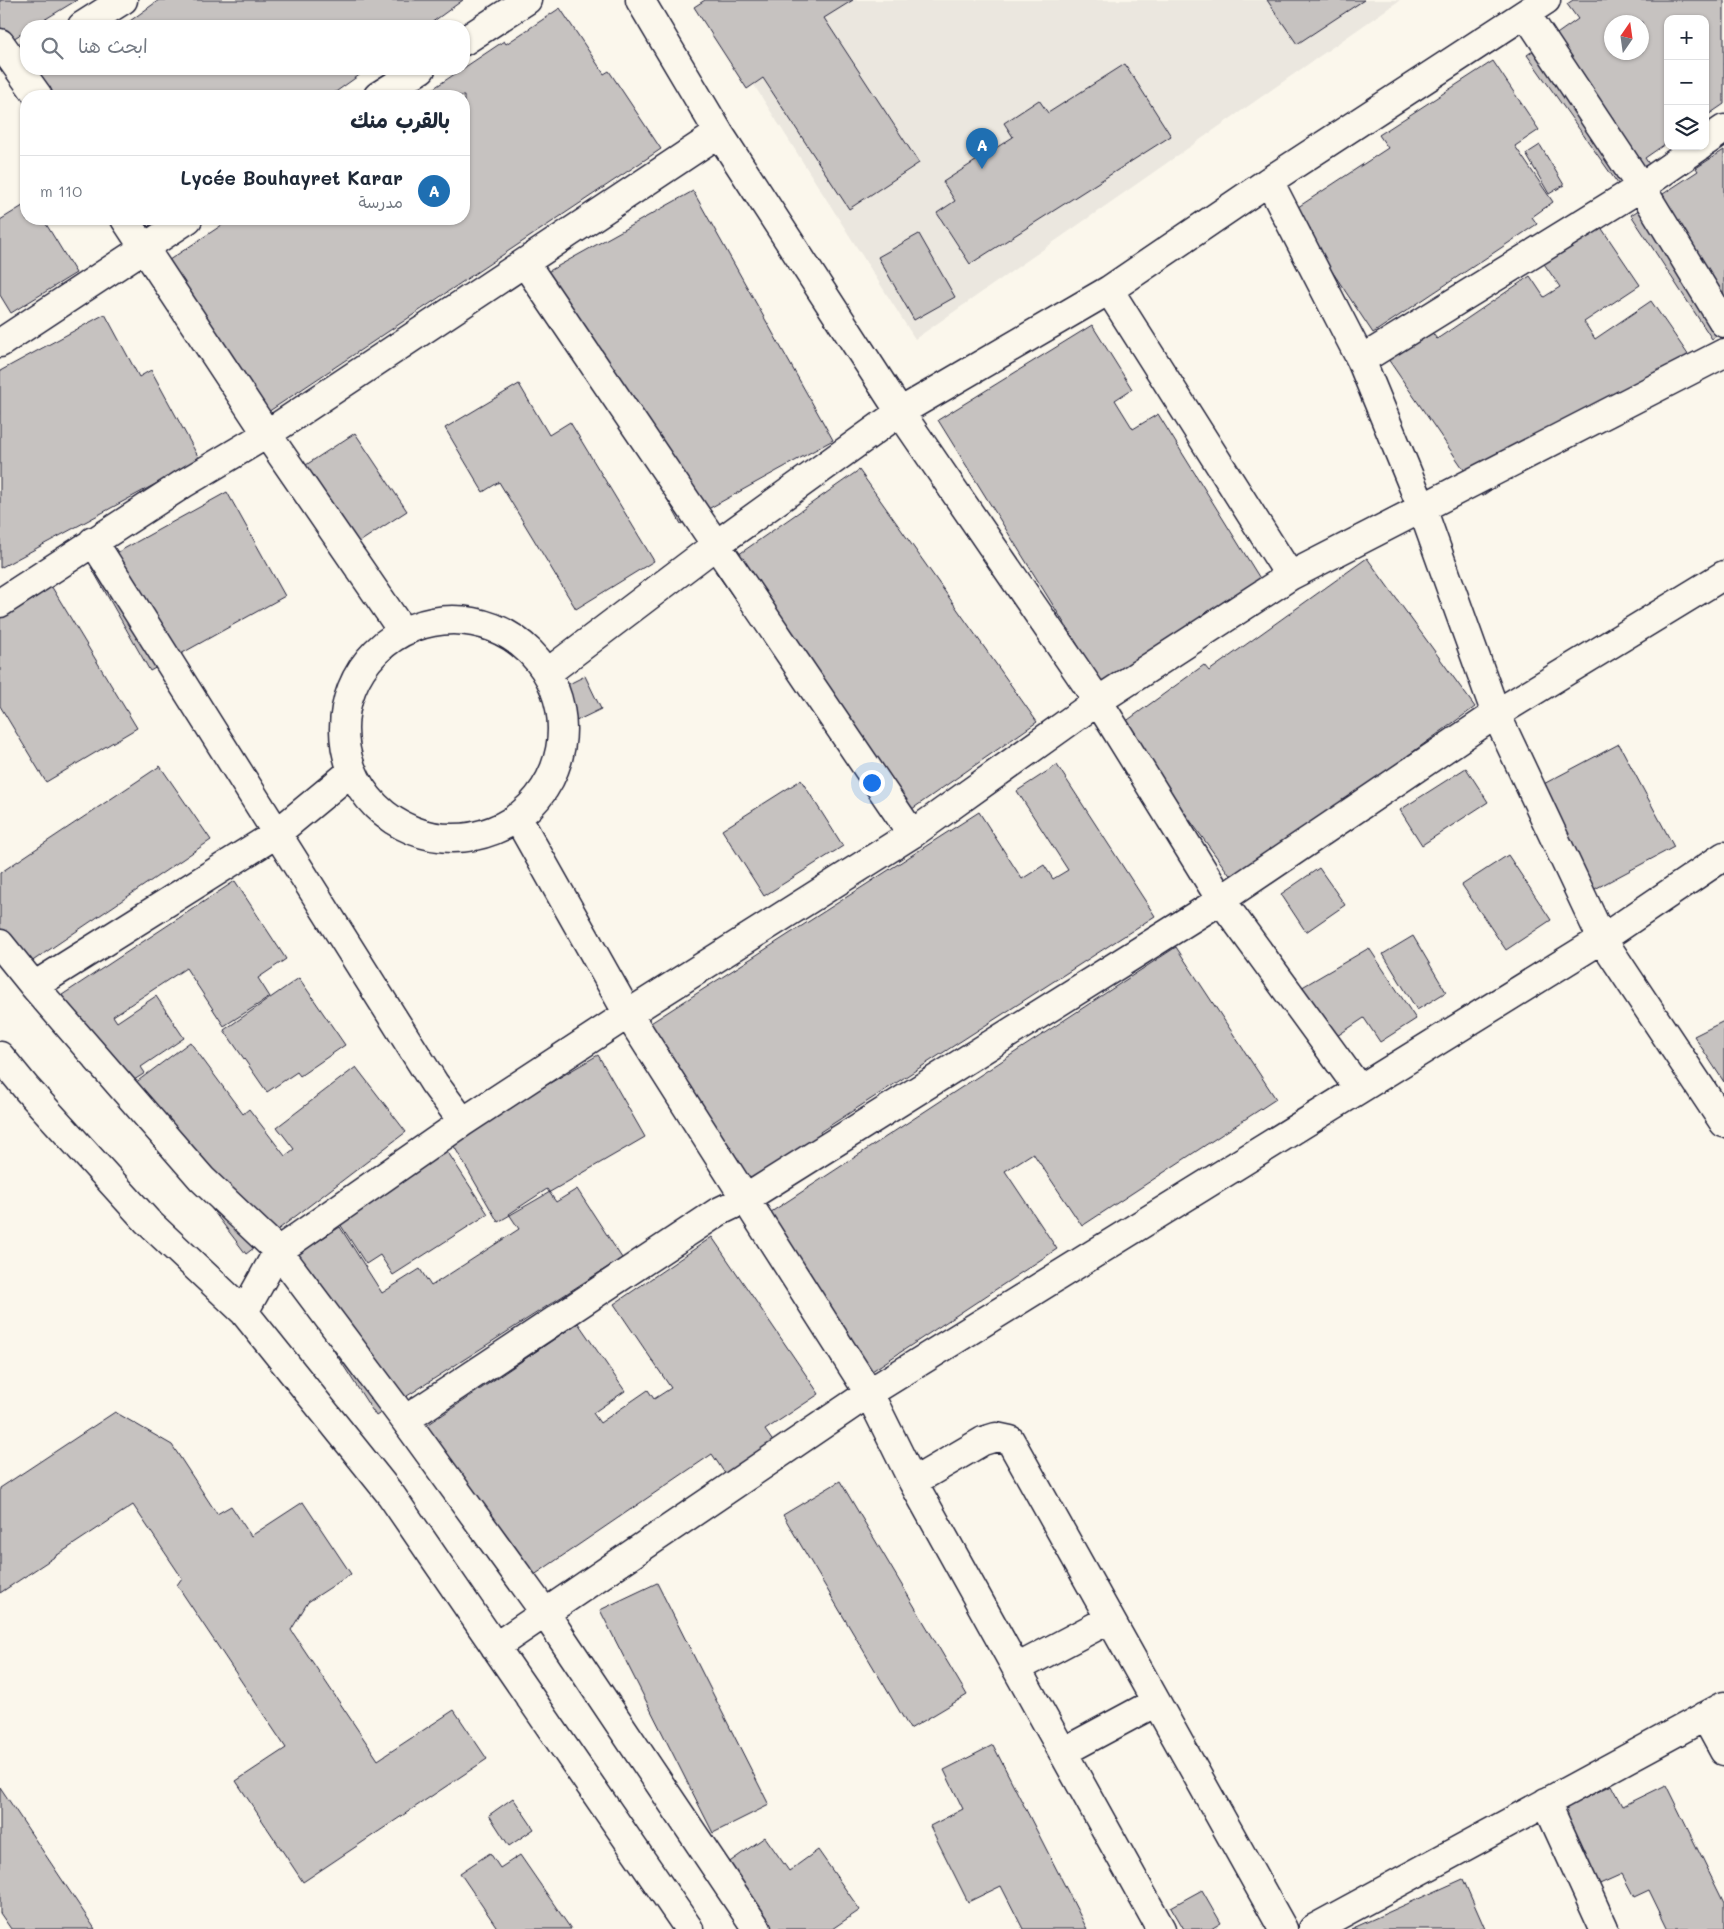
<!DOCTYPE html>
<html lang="ar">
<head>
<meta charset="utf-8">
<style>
	body { margin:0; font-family:Mali,"Playpen Sans Arabic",sans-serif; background:#f2f2f3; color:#1f2937; direction:rtl }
	.controls { position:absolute; right:15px; top:15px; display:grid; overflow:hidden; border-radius:10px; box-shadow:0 1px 4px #0004 }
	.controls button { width:45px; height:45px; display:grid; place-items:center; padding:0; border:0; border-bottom:1px solid #e0e1e3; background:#fff; color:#1f2937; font:25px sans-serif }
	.compass { position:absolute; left:1604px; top:15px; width:45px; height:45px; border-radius:50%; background:#fff; box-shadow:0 1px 4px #0004; rotate:13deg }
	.you { position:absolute; left:871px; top:782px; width:18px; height:18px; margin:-12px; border:4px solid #fff; border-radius:50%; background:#1a73e8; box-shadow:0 0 0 8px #1a73e833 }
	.badge { display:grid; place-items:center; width:32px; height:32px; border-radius:50%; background:#1f6fb2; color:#fff; font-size:16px; font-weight:700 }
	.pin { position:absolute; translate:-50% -41px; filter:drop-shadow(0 1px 2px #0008) }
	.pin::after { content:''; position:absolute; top:26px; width:18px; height:15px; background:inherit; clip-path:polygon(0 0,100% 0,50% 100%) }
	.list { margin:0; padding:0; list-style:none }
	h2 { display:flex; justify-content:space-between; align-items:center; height:65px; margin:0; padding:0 20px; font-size:21px }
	h2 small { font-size:16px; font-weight:400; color:#747a83 }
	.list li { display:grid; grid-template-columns:32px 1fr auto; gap:15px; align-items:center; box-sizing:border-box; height:70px; padding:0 20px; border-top:1px solid #e0e1e3 }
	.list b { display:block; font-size:19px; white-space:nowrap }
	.list p { margin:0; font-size:16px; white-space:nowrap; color:#747a83 }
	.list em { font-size:16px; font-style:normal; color:#747a83 }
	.icon { flex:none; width:28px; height:28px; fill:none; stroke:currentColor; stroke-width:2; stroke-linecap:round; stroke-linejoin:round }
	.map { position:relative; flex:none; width:1724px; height:1929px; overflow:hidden; direction:ltr }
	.search { position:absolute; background:#fff; box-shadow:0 1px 4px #0004; left:20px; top:20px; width:450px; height:55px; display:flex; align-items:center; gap:12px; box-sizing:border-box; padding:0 18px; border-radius:20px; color:#747a83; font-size:19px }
	.panel { position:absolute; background:#fff; box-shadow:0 1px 4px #0004; left:20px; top:90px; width:450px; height:135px; border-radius:20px; direction:rtl }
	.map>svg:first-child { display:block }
</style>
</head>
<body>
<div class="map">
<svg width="1724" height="1929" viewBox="0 0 1724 1929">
	<rect width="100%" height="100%" fill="#fbf7ec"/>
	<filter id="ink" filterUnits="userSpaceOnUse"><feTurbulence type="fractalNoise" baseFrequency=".02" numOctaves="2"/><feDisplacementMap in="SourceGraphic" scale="10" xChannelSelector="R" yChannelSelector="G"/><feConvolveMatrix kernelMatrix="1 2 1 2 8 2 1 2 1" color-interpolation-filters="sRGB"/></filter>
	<g filter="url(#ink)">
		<path fill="#ebe7df" d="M700 0H1400L915 339Z"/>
		<path fill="#c6c2c0" stroke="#22223b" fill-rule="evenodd" d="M0 0H77L34 26H26V31L1 46Z
			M159 0H463L427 26H123Z
			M705 0H853L824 18 919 163 849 209 763 78 747 89 694 7Z
			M1267 0H1364L1297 44Z
			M1573 0H1724V104L1705 117V19H1668V142L1645 158 1653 170 1623 191 1527 55 1578 19 1567 4ZM1612 22H1642V52H1612Z
			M560 8 604 74 609 71 661 149 253 422 151 272 231 219H464V96H422L504 41 506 44Z
			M1493 61 1539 130 1515 146 1553 202 1532 217 1537 224 1373 333 1292 211 1388 148 1379 135Z
			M1125 64 1171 136 970 264 937 213 955 201 943 182 1013 137 1004 123 1039 100 1048 113Z
			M45 69H368L330 96H39L28 81Z
			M1540 145 1564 185 1549 194 1526 154Z
			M1724 150V331L1712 339 1631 215 1698 171 1696 168Z
			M693 191 833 440 681 524 542 275Z
			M26 204V219H43L76 273 11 313 0 295V220Z
			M1594 217 1640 285 1584 322 1595 339 1651 301 1689 356 1482 496 1388 359 1430 330 1437 339 1530 276 1544 297 1560 287 1538 255Z
			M144 219H160L150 226Z
			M919 234 955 297 914 320 878 257Z
			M105 314 139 377 151 370 200 460 0 568V371Z
			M1092 325 1132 389 1115 400 1133 429 1158 414 1264 585 1102 684 938 420Z
			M519 384 549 435 570 422 654 561 576 609 499 482 483 492 445 428Z
			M355 433 407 511 338 556 286 478Z
			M859 470 1037 722 892 823 715 571Z
			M227 492 285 596 150 671 91 567Z
			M1367 558 1475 707 1234 881 1121 725 1204 665 1209 671Z
			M50 584 137 728 46 782 0 706V615Z
			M585 676 601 709 570 724 553 692Z
			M1619 744 1674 847 1593 890 1538 787Z
			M1057 765 1155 916 820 1132 821 1135 744 1184 643 1028 979 812 1022 879 1044 865 1053 879 1068 870 1017 791Z
			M160 766 211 840 12 975 0 957V873Z
			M1466 768 1488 802 1422 845 1400 810Z
			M801 780 843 846 764 896 722 830Z
			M1508 855 1551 920 1506 950 1462 885Z
			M1319 868 1345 905 1306 932 1281 894Z
			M235 881 286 959 258 978 270 997 224 1026 186 968 113 1016 117 1022 156 996 184 1038 141 1067 145 1073 117 1091 56 999Z
			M1413 936 1446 992 1417 1010 1383 954Z
			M1176 947 1276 1099 1082 1226 1033 1153 1005 1171 1057 1249 869 1373 765 1216Z
			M1369 948 1416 1019 1380 1042 1364 1018 1328 1042 1299 989Z
			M299 978 345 1045 300 1076 297 1072 267 1092 224 1030Z
			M1724 1021V1082L1694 1036Z
			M190 1042 243 1114 249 1109 285 1156 294 1149 277 1127 356 1067 406 1132 246 1254 123 1092Z
			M598 1055 645 1137 498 1222 451 1141Z
			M447 1151 488 1214 393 1275 380 1255 366 1264 338 1221Z
			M547 1189 556 1202 577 1189 622 1258 376 1416 279 1266 340 1227 382 1293 420 1269 431 1286 519 1229 509 1214Z
			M712 1237 819 1394 765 1430 774 1443 726 1475 712 1454 527 1580 423 1428 578 1323 625 1391 593 1413 600 1423 648 1390 654 1399 671 1388 614 1304Z
			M115 1412 172 1445 217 1514 231 1506 251 1536 303 1502 351 1574 308 1602 291 1630 378 1760 454 1710 487 1759 303 1882 236 1781 286 1748 177 1585 182 1578 133 1505 0 1593V1488Z
			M840 1481 967 1695 910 1729 783 1515Z
			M657 1583 769 1805 713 1833 600 1610Z
			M993 1745 1087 1929H1023L1001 1886 968 1902 930 1826 963 1809 944 1770Z
			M1612 1785 1623 1806 1666 1785 1724 1903V1929H1668L1649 1890 1634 1897 1622 1874 1593 1887 1556 1812Z
			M0 1787 95 1929H11L0 1913Z
			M513 1798 534 1829 509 1846 489 1815Z
			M765 1837 789 1871 818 1850 860 1910 832 1929H768L724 1866Z
			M490 1853 500 1868 520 1855 571 1929H498L460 1873Z
			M1463 1879 1485 1929H1351Z
			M1202 1890 1221 1923 1211 1929H1184L1171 1907Z"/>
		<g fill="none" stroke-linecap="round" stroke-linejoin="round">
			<defs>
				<path id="minor" d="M640 0 719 133 900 412 1098 701 1221 900 1359 1089
					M1526 14 1641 187 1724 323
					M82 26 123 0
					M464 41 527 0
					M0 43 38 96
					M378 96 421 69
					M1705 142 1724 129
					M1269 181 1361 360 1422 508 1496 714 1602 939 1724 1123
					M125 219 267 434 403 632
					M525 263 912 834
					M1109 290 1290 576
					M0 343 188 219
					M1361 360 1641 187 1700 146
					M93 541 434 1083 463 1122 628 1014 912 834 1098 701 1290 576 1724 353
					M0 603 183 484 267 434 719 133
					M344 729a109 109 0 1 1 218 0a109 109 0 1 1-218 0Z
					M547 673 717 544 900 412 1109 290 1269 181 1546 0
					M517 817 628 1014 869 1393 913 1482 1161 1929
					M0 944 34 986 202 1179 278 1251 405 1420 545 1613 757 1929
					M34 986 276 834 352 771
					M0 1056 27 1089 147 1221 244 1312 391 1495 689 1929
					M244 1312 278 1251 463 1122
					M405 1420 718 1212 745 1199 1221 900 1496 714 1724 575
					M913 1482 983 1441 996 1437 1010 1440 1283 1929
					M495 1647 869 1393 1602 939 1724 856
					M1017 1668 1110 1619
					M1705 1716 1724 1751
					M1063 1752 1156 1702
					M1546 1802 1604 1929
					M1313 1929 1724 1706"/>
			</defs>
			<use href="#minor" stroke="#22223b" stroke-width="31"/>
			<use href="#minor" stroke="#fbf7ec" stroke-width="28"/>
		</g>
	</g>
</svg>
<div class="controls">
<button>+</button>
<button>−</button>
<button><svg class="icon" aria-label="layers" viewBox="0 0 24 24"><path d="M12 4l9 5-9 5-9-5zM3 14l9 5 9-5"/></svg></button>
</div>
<svg class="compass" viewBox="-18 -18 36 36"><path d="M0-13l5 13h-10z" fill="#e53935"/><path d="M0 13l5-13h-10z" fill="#747a83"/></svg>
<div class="you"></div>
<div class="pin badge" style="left:982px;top:169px">A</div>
<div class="search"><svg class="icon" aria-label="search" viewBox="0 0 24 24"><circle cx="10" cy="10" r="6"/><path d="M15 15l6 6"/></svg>ابحث هنا</div>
<section class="panel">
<h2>بالقرب منك<small></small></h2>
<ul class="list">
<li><span class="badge">A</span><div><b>Lycée Bouhayret Karar</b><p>مدرسة</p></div><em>110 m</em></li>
</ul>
</section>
</div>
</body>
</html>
